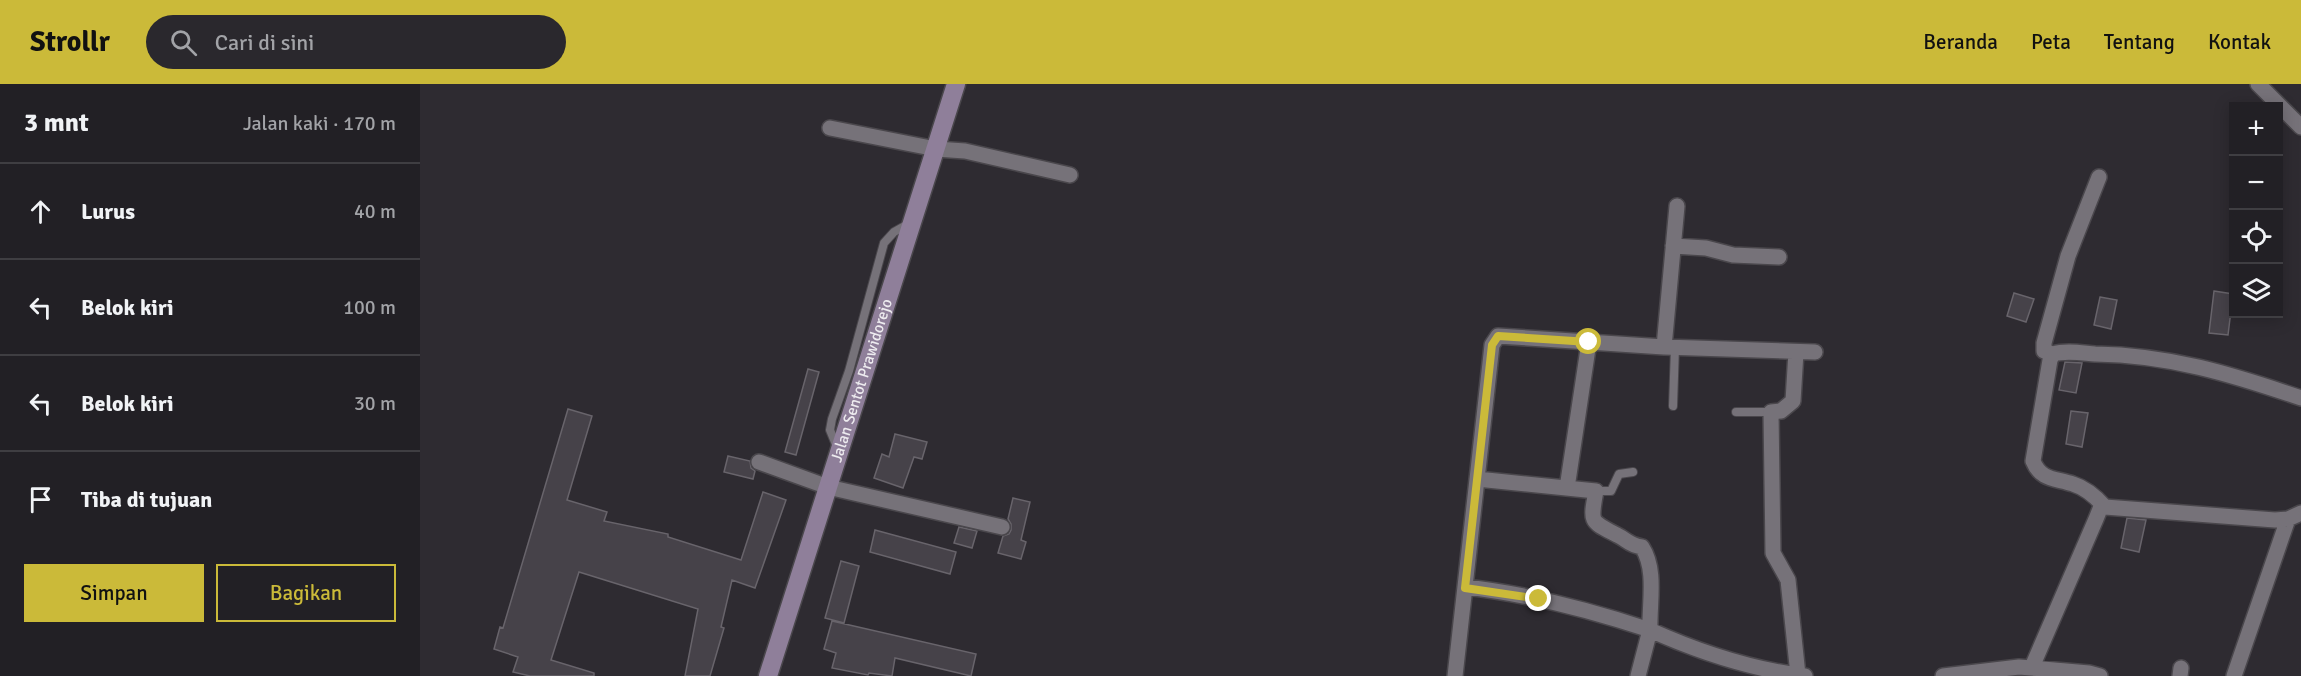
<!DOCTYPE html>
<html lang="id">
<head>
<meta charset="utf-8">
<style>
	body { margin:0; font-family:Signika,sans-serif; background:#2a282d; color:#f1f3f6 }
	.controls { position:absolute; right:18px; top:18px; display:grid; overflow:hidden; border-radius:0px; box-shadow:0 3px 15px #0003 }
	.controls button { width:54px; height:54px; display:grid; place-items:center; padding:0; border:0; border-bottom:2px solid #3f3e42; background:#222025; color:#f1f3f6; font:30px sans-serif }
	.stop { position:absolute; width:18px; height:18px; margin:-14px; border:4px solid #cbba39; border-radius:50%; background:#fff }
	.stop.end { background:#cbba39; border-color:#fff; box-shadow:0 2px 6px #0008 }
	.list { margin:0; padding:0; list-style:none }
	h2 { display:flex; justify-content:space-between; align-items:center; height:78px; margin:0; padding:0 24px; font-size:26px }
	h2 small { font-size:20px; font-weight:400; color:#a2a3a7 }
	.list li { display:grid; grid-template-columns:39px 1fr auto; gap:18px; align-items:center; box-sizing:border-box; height:96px; padding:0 24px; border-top:2px solid #3f3e42 }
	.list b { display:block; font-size:22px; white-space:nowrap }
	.list em { font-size:20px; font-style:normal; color:#a2a3a7 }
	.actions { display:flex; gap:12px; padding:18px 24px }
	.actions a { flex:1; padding:14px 0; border:2px solid #cbba39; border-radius:0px; text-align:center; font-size:21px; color:#cbba39 }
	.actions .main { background:#cbba39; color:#111 }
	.icon { flex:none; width:33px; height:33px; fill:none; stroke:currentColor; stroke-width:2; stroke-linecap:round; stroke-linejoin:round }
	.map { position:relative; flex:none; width:1881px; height:592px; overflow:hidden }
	header { display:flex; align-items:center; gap:36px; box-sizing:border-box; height:84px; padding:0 30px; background:#cbba39; color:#111 }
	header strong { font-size:28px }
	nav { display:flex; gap:33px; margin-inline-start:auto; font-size:21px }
	.search { width:420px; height:54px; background:#2a282d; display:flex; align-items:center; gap:15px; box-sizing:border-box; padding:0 21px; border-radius:33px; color:#a2a3a7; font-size:22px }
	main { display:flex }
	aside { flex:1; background:#222025 }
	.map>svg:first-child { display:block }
</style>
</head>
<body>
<header>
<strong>Strollr</strong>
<div class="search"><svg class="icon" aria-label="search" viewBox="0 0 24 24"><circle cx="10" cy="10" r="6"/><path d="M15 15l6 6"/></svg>Cari di sini</div>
<nav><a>Beranda</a><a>Peta</a><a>Tentang</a><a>Kontak</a></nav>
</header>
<main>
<aside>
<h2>3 mnt<small>Jalan kaki · 170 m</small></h2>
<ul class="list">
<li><svg class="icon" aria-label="ahead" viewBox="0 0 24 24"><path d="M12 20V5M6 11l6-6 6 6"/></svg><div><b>Lurus</b></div><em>40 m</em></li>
<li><svg class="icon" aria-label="left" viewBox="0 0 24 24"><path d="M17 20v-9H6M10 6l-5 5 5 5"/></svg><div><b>Belok kiri</b></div><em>100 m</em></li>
<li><svg class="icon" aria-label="left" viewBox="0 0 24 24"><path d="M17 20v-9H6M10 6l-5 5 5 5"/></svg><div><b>Belok kiri</b></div><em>30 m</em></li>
<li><svg class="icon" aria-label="arrive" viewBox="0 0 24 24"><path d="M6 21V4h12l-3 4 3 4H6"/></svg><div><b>Tiba di tujuan</b></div></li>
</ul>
<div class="actions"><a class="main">Simpan</a><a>Bagikan</a></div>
</aside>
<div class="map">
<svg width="1881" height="592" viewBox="0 0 1881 592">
	<rect width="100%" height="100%" fill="#2e2b31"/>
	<path fill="#464249" stroke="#68646b" stroke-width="1.5" d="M1794 207 1813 210 1808 251 1789 249Z
		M1594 209 1614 215 1606 238 1587 232Z
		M1680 213 1697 216 1691 245 1674 241Z
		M1645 278 1662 279 1656 309 1639 306Z
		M388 285 399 288 376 371 365 368Z
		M148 325 172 332 147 416 187 428 184 437 248 450V453L321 476 343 408 366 416 335 504 312 496 301 543 304 544 290 592H265L278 525 159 488 131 576 174 589V592H110L93 588 98 573 74 565 80 543 83 544Z
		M1651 327 1668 329 1662 363 1646 360Z
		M475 350 507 358 502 375 494 373 483 404 454 394 462 370 469 373Z
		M308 372 330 377 331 384 335 387 333 395 304 388Z
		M593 414 610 418 601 456 606 458 601 475 578 469 583 452 589 450 591 446V440L588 435Z
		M1707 434 1726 436 1719 468 1701 464Z
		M539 443 557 447 552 464 534 459Z
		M455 446 536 468 530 490 450 468Z
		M421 477 439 482 424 539 405 534Z
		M412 537 556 570 551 592 475 574 472 592 449 589 448 591 412 584 416 569 404 565Z"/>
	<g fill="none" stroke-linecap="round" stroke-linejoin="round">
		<defs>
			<path id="lane" d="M1253 322 1255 263
				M1316 328H1351
				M417 363 410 346 412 335 429 287 464 159 474 148 490 139
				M1176 407H1191L1199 390 1213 388"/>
			<path id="street" d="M1838 0 1881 43
				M410 44 516 65 545 67 650 91
				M1253 162 1286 164 1313 171 1359 173
				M1244 263 1257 122
				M1376 268 1373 317 1361 327 1351 328 1353 469 1368 496 1378 591
				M1633 270 1624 267V259L1648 172 1679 93
				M339 378 408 403 582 443
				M1057 395 1176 407C1170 439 1170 437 1197 451 1208 456 1208 461 1222 463 1237 486 1229 520 1230 546 1281 569 1330 585 1385 592
				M1147 404 1169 258
				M1685 423C1676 413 1666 404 1653 400 1636 394 1621 397 1613 377L1630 276 1633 270C1646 266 1662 269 1675 270 1749 271 1811 290 1881 314
				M1045 503C1109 510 1170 526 1230 546L1218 592
				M1612 583 1676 435 1680 425 1685 423 1855 436 1868 435 1881 429
				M1035 592 1072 261 1078 252 1244 263 1395 268
				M1523 592 1599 583 1669 589 1680 592
				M1760 592 1761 584
				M1814 592 1868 435"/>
			<g id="secondary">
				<path id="s1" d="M348 592 536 0"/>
			</g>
		</defs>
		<use href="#lane" stroke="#4a474c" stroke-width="10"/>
		<use href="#street" stroke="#4a474c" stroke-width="18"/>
		<use href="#secondary" stroke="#4a474c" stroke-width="21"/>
		<use href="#lane" stroke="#767279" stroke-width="8"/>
		<use href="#street" stroke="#767279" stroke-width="15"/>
		<use href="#secondary" stroke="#8f7f9a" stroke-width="18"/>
	</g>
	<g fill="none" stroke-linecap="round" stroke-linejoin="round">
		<path stroke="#cbba39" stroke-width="8" d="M1119 515 1045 504 1072 261 1078 252 1169 258"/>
	</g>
	<g text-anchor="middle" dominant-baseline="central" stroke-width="5" stroke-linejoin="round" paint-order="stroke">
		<g font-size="16" fill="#edebef" stroke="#161417">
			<text stroke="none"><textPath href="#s1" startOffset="310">Jalan Sentot Prawidorejo</textPath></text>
		</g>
	</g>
</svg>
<div class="controls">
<button>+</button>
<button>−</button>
<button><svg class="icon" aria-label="locate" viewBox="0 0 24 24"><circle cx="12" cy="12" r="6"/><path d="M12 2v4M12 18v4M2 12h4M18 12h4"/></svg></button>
<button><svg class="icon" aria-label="layers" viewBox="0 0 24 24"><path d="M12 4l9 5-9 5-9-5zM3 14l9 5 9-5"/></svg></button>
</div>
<div class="stop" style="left:1169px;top:258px"></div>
<div class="stop end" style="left:1119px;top:515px"></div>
</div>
</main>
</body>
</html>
